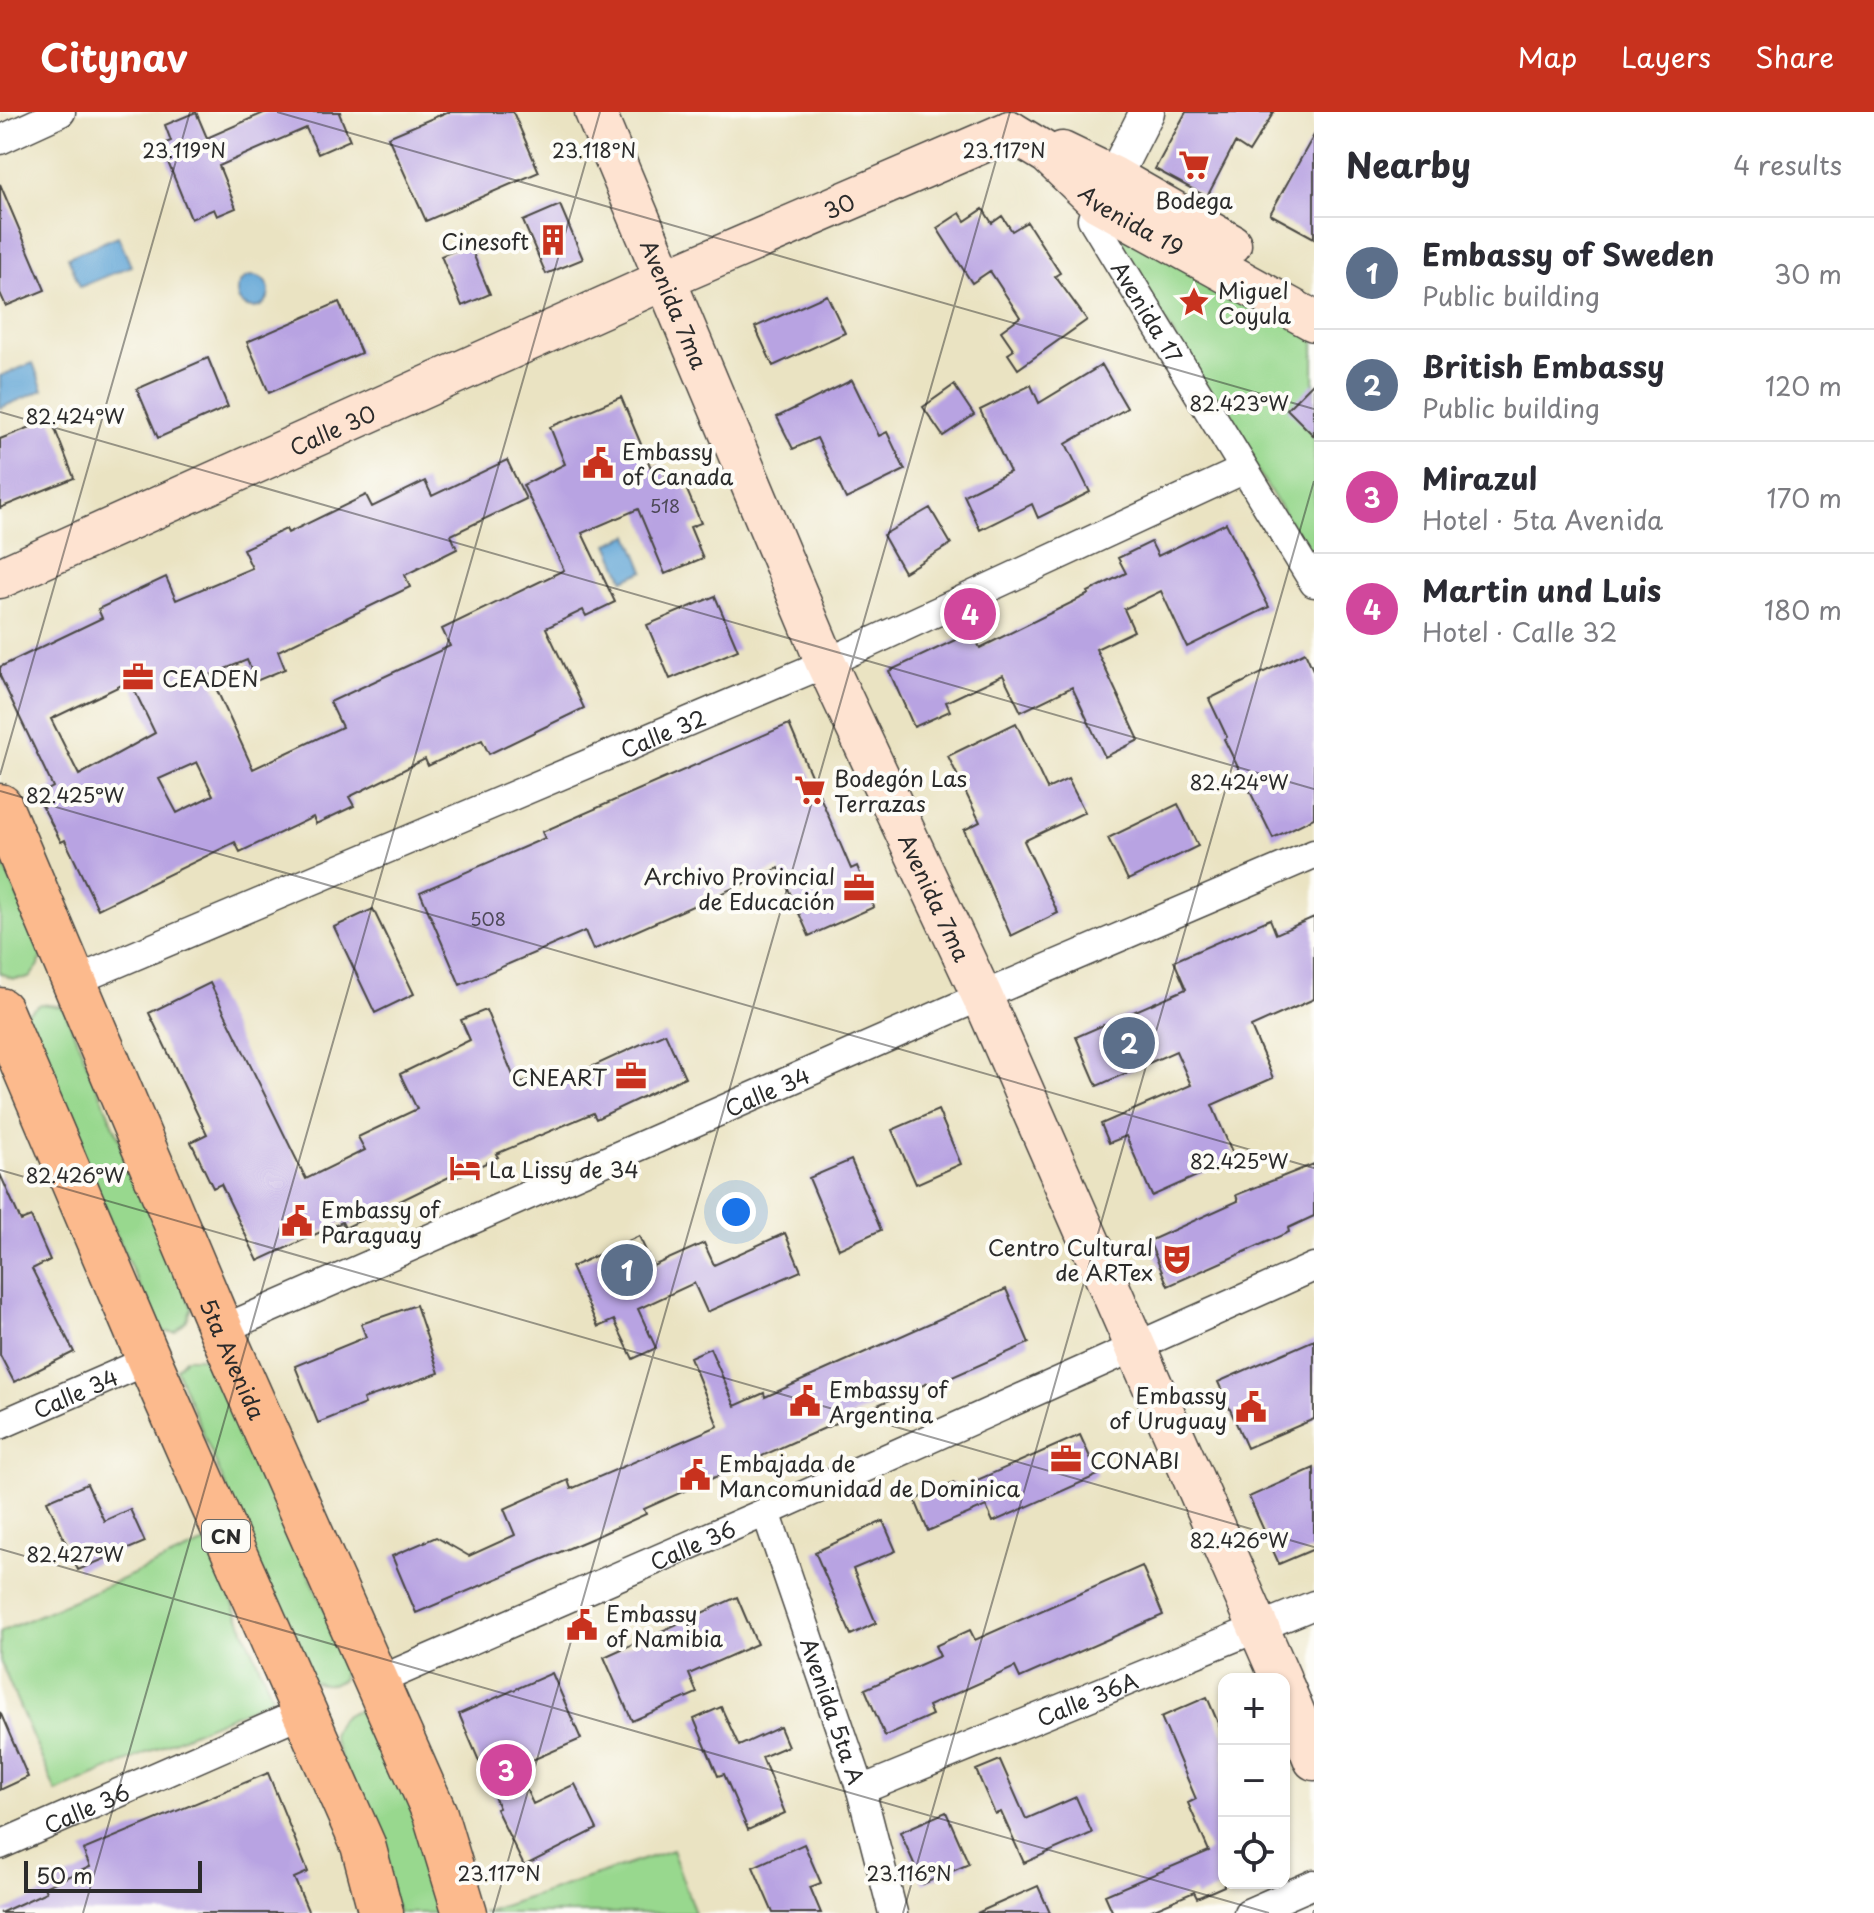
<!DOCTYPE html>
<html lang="en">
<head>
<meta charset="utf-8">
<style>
	body { margin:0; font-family:"Playpen Sans",sans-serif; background:#f7f7f7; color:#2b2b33 }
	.controls { position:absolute; right:24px; bottom:24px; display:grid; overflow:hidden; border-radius:16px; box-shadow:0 2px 6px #0004 }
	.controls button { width:72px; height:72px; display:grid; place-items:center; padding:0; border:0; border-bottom:2px solid #e1e1e2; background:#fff; color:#2b2b33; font:40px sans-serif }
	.scale { position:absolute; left:24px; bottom:20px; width:178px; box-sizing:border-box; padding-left:8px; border:4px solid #2b2b2b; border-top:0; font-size:22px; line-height:28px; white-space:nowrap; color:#2b2b2b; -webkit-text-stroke:6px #fdfcf7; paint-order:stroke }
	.you { position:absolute; left:736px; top:1100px; width:28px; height:28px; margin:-20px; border:6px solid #fff; border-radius:50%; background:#1a73e8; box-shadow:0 0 0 12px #1a73e833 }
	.badge { display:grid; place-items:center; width:52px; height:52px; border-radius:50%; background:#c8321e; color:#fff; font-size:26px; font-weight:700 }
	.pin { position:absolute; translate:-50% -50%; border:4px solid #fff; box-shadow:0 2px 8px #0006 }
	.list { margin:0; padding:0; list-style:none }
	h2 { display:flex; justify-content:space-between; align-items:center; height:104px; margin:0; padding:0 32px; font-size:34px }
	h2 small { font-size:26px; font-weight:400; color:#7c7c81 }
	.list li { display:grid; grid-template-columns:52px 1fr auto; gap:24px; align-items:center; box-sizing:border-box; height:112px; padding:0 32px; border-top:2px solid #e1e1e2 }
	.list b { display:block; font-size:30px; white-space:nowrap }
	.list p { margin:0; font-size:26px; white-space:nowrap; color:#7c7c81 }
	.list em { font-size:26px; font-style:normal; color:#7c7c81 }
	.icon { flex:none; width:44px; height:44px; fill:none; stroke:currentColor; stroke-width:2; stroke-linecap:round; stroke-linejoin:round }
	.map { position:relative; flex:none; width:1314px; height:1801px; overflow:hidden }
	header { display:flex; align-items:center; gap:48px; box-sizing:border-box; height:112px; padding:0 40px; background:#c8321e; color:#fff }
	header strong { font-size:38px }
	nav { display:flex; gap:44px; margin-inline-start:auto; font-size:28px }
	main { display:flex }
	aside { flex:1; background:#fff }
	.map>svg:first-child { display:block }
</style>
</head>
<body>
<header>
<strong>Citynav</strong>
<nav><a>Map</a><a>Layers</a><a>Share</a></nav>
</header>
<main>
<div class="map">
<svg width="1314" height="1801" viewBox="0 0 1314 1801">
	<rect width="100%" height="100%" fill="#fdfcf7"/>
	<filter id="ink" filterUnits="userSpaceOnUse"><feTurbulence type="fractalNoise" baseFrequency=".0125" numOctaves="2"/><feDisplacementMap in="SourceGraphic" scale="16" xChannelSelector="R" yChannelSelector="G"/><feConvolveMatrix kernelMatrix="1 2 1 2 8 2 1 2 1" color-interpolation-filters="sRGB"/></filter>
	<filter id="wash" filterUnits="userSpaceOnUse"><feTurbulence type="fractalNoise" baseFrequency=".006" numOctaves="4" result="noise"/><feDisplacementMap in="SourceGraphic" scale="32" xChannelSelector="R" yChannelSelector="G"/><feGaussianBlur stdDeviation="1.8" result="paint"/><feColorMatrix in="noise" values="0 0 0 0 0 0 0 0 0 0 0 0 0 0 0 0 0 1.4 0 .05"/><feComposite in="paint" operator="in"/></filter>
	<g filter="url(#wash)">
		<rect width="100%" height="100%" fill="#eae3c2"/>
		<path fill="#98d88e" stroke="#62825c" stroke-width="2" d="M1127 124 1314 221V450L1119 134Z
			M0 744 42 839 39 853 29 866 13 867 0 861Z
			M41 892 63 895 192 1196 186 1210 175 1220H160L22 914 27 901Z
			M186 1246H200L213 1250 347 1547 342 1568C329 1575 319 1573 306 1566L176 1257Z
			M207 1430 273 1586 56 1680 0 1549V1520Z
			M360 1598 373 1602 419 1709 446 1801H399L332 1623C337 1609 344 1601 360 1598Z
			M672 1738 695 1801H482Z"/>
		<path fill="#61a5d6" stroke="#466880" stroke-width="2" d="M118 124 131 154 80 175 68 145Z
			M237 180a16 16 0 1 1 32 0a16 16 0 1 1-32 0Z
			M33 251 43 278 0 296V264Z
			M629 423 644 459 624 468 608 432Z"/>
		<g id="blocks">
			<path fill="#b8a3e2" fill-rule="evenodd" d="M196 0 207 26 266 0H342L339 1 350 28 318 42 306 16 219 54 236 96 217 104 214 97 191 107 161 33 171 29 165 13Z
				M447 0H513L539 60 426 109 388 25Z
				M1186 0H1274L1249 40 1235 31 1207 85 1155 57Z
				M1314 23V126L1270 102Z
				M0 72 45 178 6 194 0 181Z
				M560 93 583 147 546 162 523 109Z
				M983 97 992 111 1002 104 1012 119 1027 110 1060 161 1055 164 1087 208 1018 257 1008 242 1014 238 1001 219 1020 205 990 159 972 171 937 116 960 101 965 109Z
				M469 132 490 182 462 194 441 144Z
				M827 183 845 221 773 254 755 215Z
				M339 190 361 241 269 281 247 230Z
				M208 246 228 295 158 326 137 277Z
				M1102 253 1127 296 1066 332 1090 380 1038 406 1032 392 980 418 964 383 1010 360 980 298 1031 273 1039 291Z
				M852 268 879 324 887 320 905 358 846 387 817 326 793 337 777 305Z
				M1314 270V324L1287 297Z
				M954 273 974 303 943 324 923 295Z
				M621 285 651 356 661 352 670 375 683 369 701 411 690 415 703 446 665 462 638 397 582 421 615 490 586 504 583 498 546 516 584 596 489 642 482 628 428 654 425 647 349 685 354 694 316 712 313 705 240 740 235 730 98 797 65 728 61 730 37 684 53 675 0 564V555L102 506 98 497 166 465 176 488 252 456 243 437 286 417 288 421 366 383 372 395 425 369 432 384 507 348 526 387 451 423 457 437 405 463 410 475 278 539 285 557 256 569 247 548 210 563 253 657 342 615 330 590 450 534 442 517 564 458 523 373 565 352 550 315ZM130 569 155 621 79 663 51 607ZM197 650 213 683 177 701 159 667Z
				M51 307 74 366 0 396V327Z
				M930 396 951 432 904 460 883 423Z
				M1226 411 1269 495 1187 535 1161 479 1124 497 1134 519 1096 537 1139 628 1105 645 1072 575 1021 600 1003 563 946 590 950 599 914 615 889 559 972 520 980 536 1089 482 1088 480 1126 461 1118 446 1151 430 1158 444Z
				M715 484 738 538 670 567 647 513Z
				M1305 540 1314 560V706L1273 726 1224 627 1227 625 1209 587Z
				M1016 611 1047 677 1068 667 1085 700 1024 729 1058 801 1011 824 964 718 980 710 948 644Z
				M789 612 851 757 857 754 874 795 809 824 779 756 593 838 585 819 460 873 420 780 545 726 542 720Z
				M1178 692 1198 734 1128 768 1108 726Z
				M373 797 414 882 375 901 334 815Z
				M1314 805V887L1251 915 1273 966 1212 993 1235 1047 1152 1084 1126 1024 1109 1031 1101 1012 1191 973 1176 939 1097 974 1076 925 1186 877 1174 849 1270 807 1276 822Z
				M210 871 306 1067 365 1038 358 1025 417 997 400 962 470 928 461 908 486 898 517 973 541 963 546 976 665 921 685 965 596 1007 593 1001 496 1042 498 1045 451 1068 449 1065 345 1116 342 1110 258 1149 221 1072 213 1076 191 1030 207 1022 149 901Z
				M938 998 961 1052 916 1072 892 1018Z
				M851 1048 881 1118 839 1137 809 1066Z
				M1314 1052V1104L1288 1116 1289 1120 1168 1174 1149 1129 1238 1089 1236 1083Z
				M0 1062 21 1109 31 1105 50 1148 32 1157 74 1240 14 1270 0 1243Z
				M785 1121 801 1159 707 1200 694 1171 638 1197 656 1236 633 1247 614 1208 598 1215 571 1155 639 1124 653 1154 704 1131 714 1153Z
				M1006 1177 1029 1231 930 1275 928 1271 802 1326 644 1397 646 1402 593 1426 416 1501 392 1444 436 1425 469 1444 515 1423 504 1397 568 1368 571 1377 718 1314 690 1245 710 1236 735 1294 764 1281 765 1285Z
				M416 1193 439 1261 363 1287 365 1292 318 1311 295 1254 366 1225 361 1212Z
				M1314 1228V1307L1247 1336 1218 1270Z
				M1080 1323 1098 1363 993 1410 986 1394 928 1419 915 1388 954 1371 957 1377Z
				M1314 1356V1437L1279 1452 1249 1385Z
				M87 1372 104 1409 130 1397 145 1430 78 1458 47 1389Z
				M883 1409 896 1439 853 1457 876 1511 851 1523 815 1440Z
				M1142 1454 1163 1503 1020 1566 1015 1555 928 1594 932 1603 885 1624 865 1577 940 1544 935 1534 970 1518 975 1528Z
				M737 1485 757 1532 689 1562 697 1581 632 1609 604 1545Z
				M552 1561 581 1627 516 1655 533 1692 575 1672 597 1717 524 1754 496 1697 499 1696 459 1602Z
				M1207 1585 1224 1625V1774L1197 1786 1194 1780 1145 1801H1113L1105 1783 1209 1739 1188 1691 1196 1687 1161 1605Z
				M721 1595 739 1634 780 1615 788 1634 762 1645 785 1701 748 1718 724 1662 718 1664 694 1607Z
				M0 1600 28 1665 0 1678Z
				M1000 1648 1026 1707 1076 1685 1092 1721 1024 1751 1001 1700 995 1702 976 1658Z
				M268 1661 308 1760 294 1766 309 1801H0L46 1780 44 1775 90 1755 83 1738Z
				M946 1700 969 1752 923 1772 900 1720Z
				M804 1732 821 1771 810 1775 821 1801H773L753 1755Z
				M1038 1774 1050 1801H977Z"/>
		</g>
	</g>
	<g filter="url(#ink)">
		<use href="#blocks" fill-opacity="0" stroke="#484742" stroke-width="2"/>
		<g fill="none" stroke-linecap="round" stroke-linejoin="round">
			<defs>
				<g id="minor">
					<path d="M0 28 61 0"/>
					<path id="s1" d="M1098 90 1092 107 1314 471"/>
					<path id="s2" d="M75 869 826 551 1243 358"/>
					<path id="s3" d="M221 1218 982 884 1314 742"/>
					<path id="s4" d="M0 1313 149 1248"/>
					<path id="s5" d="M766 1400 861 1678 893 1801"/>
					<path id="s6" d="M375 1570 766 1400 1314 1155"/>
					<path id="s7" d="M861 1678 1314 1493"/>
					<path id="s8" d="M0 1733 303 1600"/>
					<path d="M1248 1801 1314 1772"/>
				</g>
				<path id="tertiary" d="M1100 86 1114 65 1147 0"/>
				<g id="secondary">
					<path id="s9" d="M595 0 826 551 982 884 1281 1567"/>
					<path id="s10" d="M1010 19 1048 42 1098 90 1314 209"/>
					<path d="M1062 40 1114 65 1231 132"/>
					<path id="s11" d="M0 466 666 167 1010 19"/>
					<path d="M1284 1575 1314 1648"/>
				</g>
				<g id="trunk">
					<path id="s12" d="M0 694 221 1218 435 1702 465 1801"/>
					<path d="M0 898 149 1248 363 1733 381 1801"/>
				</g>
			</defs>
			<use href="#minor" stroke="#484742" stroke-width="31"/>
			<use href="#tertiary" stroke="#484742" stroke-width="37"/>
			<use href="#secondary" stroke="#484742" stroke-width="43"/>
			<use href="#trunk" stroke="#484742" stroke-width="47"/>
			<use href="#minor" stroke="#fff" stroke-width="28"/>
			<use href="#tertiary" stroke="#fff" stroke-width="34"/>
			<use href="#secondary" stroke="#fee3d1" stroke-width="40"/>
			<use href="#trunk" stroke="#fcba8d" stroke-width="44"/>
		</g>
	</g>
	<path fill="none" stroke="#2b2b2b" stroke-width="2" stroke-opacity="0.45" d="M277 0 1314 297M0 300 1314 677M0 663 190 0M0 679 1314 1056M0 1058 1314 1435M0 1437 1269 1801M83 1801 600 0M493 1801 1010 0M903 1801 1314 369M1313 1801 1314 1798"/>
	<defs>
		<symbol id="supermarket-bare" viewBox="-9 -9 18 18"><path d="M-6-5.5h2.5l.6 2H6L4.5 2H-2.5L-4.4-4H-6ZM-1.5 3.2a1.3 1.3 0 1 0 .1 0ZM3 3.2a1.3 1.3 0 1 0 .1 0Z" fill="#c8321e" stroke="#fdfcf7" stroke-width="2.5" paint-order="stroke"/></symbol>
		<symbol id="building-bare" viewBox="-9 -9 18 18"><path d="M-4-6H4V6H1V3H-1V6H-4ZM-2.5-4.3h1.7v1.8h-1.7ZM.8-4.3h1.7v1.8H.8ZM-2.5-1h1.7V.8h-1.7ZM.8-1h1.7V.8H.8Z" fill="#c8321e" stroke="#fdfcf7" stroke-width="2.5" paint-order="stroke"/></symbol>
		<symbol id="sight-bare" viewBox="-9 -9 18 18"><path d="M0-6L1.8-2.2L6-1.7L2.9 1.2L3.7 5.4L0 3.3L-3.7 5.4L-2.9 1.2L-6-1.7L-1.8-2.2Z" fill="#c8321e" stroke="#fdfcf7" stroke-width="2.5" paint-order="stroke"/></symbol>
		<symbol id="civic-bare" viewBox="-9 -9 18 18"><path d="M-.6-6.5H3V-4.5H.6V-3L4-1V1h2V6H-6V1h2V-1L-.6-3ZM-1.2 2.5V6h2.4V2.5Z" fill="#c8321e" stroke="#fdfcf7" stroke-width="2.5" paint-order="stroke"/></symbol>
		<symbol id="office-bare" viewBox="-9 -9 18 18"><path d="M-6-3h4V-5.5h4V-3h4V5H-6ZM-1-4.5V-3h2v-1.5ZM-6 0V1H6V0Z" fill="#c8321e" stroke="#fdfcf7" stroke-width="2.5" paint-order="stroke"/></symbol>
		<symbol id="hotel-bare" viewBox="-9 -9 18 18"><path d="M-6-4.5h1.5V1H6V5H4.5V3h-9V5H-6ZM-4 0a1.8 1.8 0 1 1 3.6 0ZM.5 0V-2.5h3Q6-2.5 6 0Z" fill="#c8321e" stroke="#fdfcf7" stroke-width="2.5" paint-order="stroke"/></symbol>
		<symbol id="theatre-bare" viewBox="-9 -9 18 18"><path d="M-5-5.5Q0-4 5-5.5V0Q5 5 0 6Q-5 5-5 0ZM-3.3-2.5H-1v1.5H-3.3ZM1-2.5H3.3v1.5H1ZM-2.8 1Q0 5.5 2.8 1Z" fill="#c8321e" stroke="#fdfcf7" stroke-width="2.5" paint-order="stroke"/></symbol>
	</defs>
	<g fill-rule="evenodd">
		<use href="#supermarket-bare" x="1172" y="31" width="44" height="44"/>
		<use href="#building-bare" x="531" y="106" width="44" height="44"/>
		<use href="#sight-bare" x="1172" y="168" width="44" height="44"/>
		<use href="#civic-bare" x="576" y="329" width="44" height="44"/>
		<use href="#office-bare" x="116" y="543" width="44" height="44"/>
		<use href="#supermarket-bare" x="788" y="656" width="44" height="44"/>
		<use href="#office-bare" x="837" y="754" width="44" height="44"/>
		<use href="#office-bare" x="609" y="942" width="44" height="44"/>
		<use href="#hotel-bare" x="443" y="1034" width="44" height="44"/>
		<use href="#civic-bare" x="275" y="1087" width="44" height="44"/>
		<use href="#theatre-bare" x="1155" y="1125" width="44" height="44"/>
		<use href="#civic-bare" x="783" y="1267" width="44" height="44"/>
		<use href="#civic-bare" x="1229" y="1273" width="44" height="44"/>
		<use href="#office-bare" x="1044" y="1325" width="44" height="44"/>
		<use href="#civic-bare" x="673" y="1341" width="44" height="44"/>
		<use href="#civic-bare" x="560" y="1491" width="44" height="44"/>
	</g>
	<g text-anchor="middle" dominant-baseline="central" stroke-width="8" stroke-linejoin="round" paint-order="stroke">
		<g font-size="18" fill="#4e4959">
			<text x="665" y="393">518</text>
			<text x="488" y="806">508</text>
		</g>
		<rect fill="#fdfcf7" stroke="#6a6a68" stroke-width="2" x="202" y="1408" width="48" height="32" rx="6"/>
		<g font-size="20" font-weight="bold" fill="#2b2b2b">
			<text x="226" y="1424">CN</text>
		</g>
		<g font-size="22" fill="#2b2b2b" stroke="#fdfcf7" text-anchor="start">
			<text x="1194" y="87" text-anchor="middle">Bodega</text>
			<text x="529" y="128" text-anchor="end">Cinesoft</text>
			<text x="1218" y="177">Miguel<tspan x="1218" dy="25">Coyula</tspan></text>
			<text x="622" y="338">Embassy<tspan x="622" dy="25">of Canada</tspan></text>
			<text x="162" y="565">CEADEN</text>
			<text x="834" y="665">Bodegón Las<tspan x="834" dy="25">Terrazas</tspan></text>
			<text x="835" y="763" text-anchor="end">Archivo Provincial<tspan x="835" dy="25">de Educación</tspan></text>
			<text x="607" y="964" text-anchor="end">CNEART</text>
			<text x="489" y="1056">La Lissy de 34</text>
			<text x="321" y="1096">Embassy of<tspan x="321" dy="25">Paraguay</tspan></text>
			<text x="1153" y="1134" text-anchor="end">Centro Cultural<tspan x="1153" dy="25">de ARTex</tspan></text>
			<text x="829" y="1276">Embassy of<tspan x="829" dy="25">Argentina</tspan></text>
			<text x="1227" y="1282" text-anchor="end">Embassy<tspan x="1227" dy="25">of Uruguay</tspan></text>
			<text x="1090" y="1347">CONABI</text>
			<text x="719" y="1350">Embajada de<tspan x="719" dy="25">Mancomunidad de Dominica</tspan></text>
			<text x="606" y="1500">Embassy<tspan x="606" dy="25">of Namibia</tspan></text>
		</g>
		<g font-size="22" fill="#2b2b2b" stroke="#fdfcf7">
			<text stroke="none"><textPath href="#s11" startOffset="918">30</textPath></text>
			<text stroke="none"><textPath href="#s10" startOffset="152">Avenida 19</textPath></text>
			<text stroke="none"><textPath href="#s9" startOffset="208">Avenida 7ma</textPath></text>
			<text stroke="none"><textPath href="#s1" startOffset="126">Avenida 17</textPath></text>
			<text stroke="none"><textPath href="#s11" startOffset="364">Calle 30</textPath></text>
			<text stroke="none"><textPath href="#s2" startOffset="638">Calle 32</textPath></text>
			<text stroke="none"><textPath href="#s9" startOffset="856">Avenida 7ma</textPath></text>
			<text stroke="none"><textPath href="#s3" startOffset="596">Calle 34</textPath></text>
			<text stroke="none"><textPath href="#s12" startOffset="600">5ta Avenida</textPath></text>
			<text stroke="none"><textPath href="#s4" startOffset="82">Calle 34</textPath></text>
			<text stroke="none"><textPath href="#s6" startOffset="346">Calle 36</textPath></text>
			<text stroke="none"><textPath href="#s7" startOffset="244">Calle 36A</textPath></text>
			<text stroke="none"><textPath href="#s5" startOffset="210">Avenida 5ta A</textPath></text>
			<text stroke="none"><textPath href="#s8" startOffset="94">Calle 36</textPath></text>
		</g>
	</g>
	<g font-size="20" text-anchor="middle" fill="#2b2b2b" stroke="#fdfcf7" stroke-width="8" stroke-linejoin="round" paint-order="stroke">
		<text x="184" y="46">23.119°N</text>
		<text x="594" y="46">23.118°N</text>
		<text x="1004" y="46">23.117°N</text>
		<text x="1239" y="299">82.423°W</text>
		<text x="75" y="312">82.424°W</text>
		<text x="1239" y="678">82.424°W</text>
		<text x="75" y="691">82.425°W</text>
		<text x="1239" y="1057">82.425°W</text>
		<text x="75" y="1071">82.426°W</text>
		<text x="1239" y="1436">82.426°W</text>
		<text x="75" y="1450">82.427°W</text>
		<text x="499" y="1769">23.117°N</text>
		<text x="909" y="1769">23.116°N</text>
	</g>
</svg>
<div class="controls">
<button>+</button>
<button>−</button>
<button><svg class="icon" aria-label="locate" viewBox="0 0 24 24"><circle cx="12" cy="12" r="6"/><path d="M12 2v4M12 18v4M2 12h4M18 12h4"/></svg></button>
</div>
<div class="scale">50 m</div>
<div class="you"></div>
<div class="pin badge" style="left:627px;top:1158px;background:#5c6f8a">1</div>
<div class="pin badge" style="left:1129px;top:931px;background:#5c6f8a">2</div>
<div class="pin badge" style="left:506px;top:1658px;background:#d1479c">3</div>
<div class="pin badge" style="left:970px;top:502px;background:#d1479c">4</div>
</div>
<aside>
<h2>Nearby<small>4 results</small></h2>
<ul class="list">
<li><span class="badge" style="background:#5c6f8a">1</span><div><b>Embassy of Sweden</b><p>Public building</p></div><em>30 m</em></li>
<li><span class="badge" style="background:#5c6f8a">2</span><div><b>British Embassy</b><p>Public building</p></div><em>120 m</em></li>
<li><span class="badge" style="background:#d1479c">3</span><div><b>Mirazul</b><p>Hotel · 5ta Avenida</p></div><em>170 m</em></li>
<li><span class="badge" style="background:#d1479c">4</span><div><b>Martin und Luis</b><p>Hotel · Calle 32</p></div><em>180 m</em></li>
</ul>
</aside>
</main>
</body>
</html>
